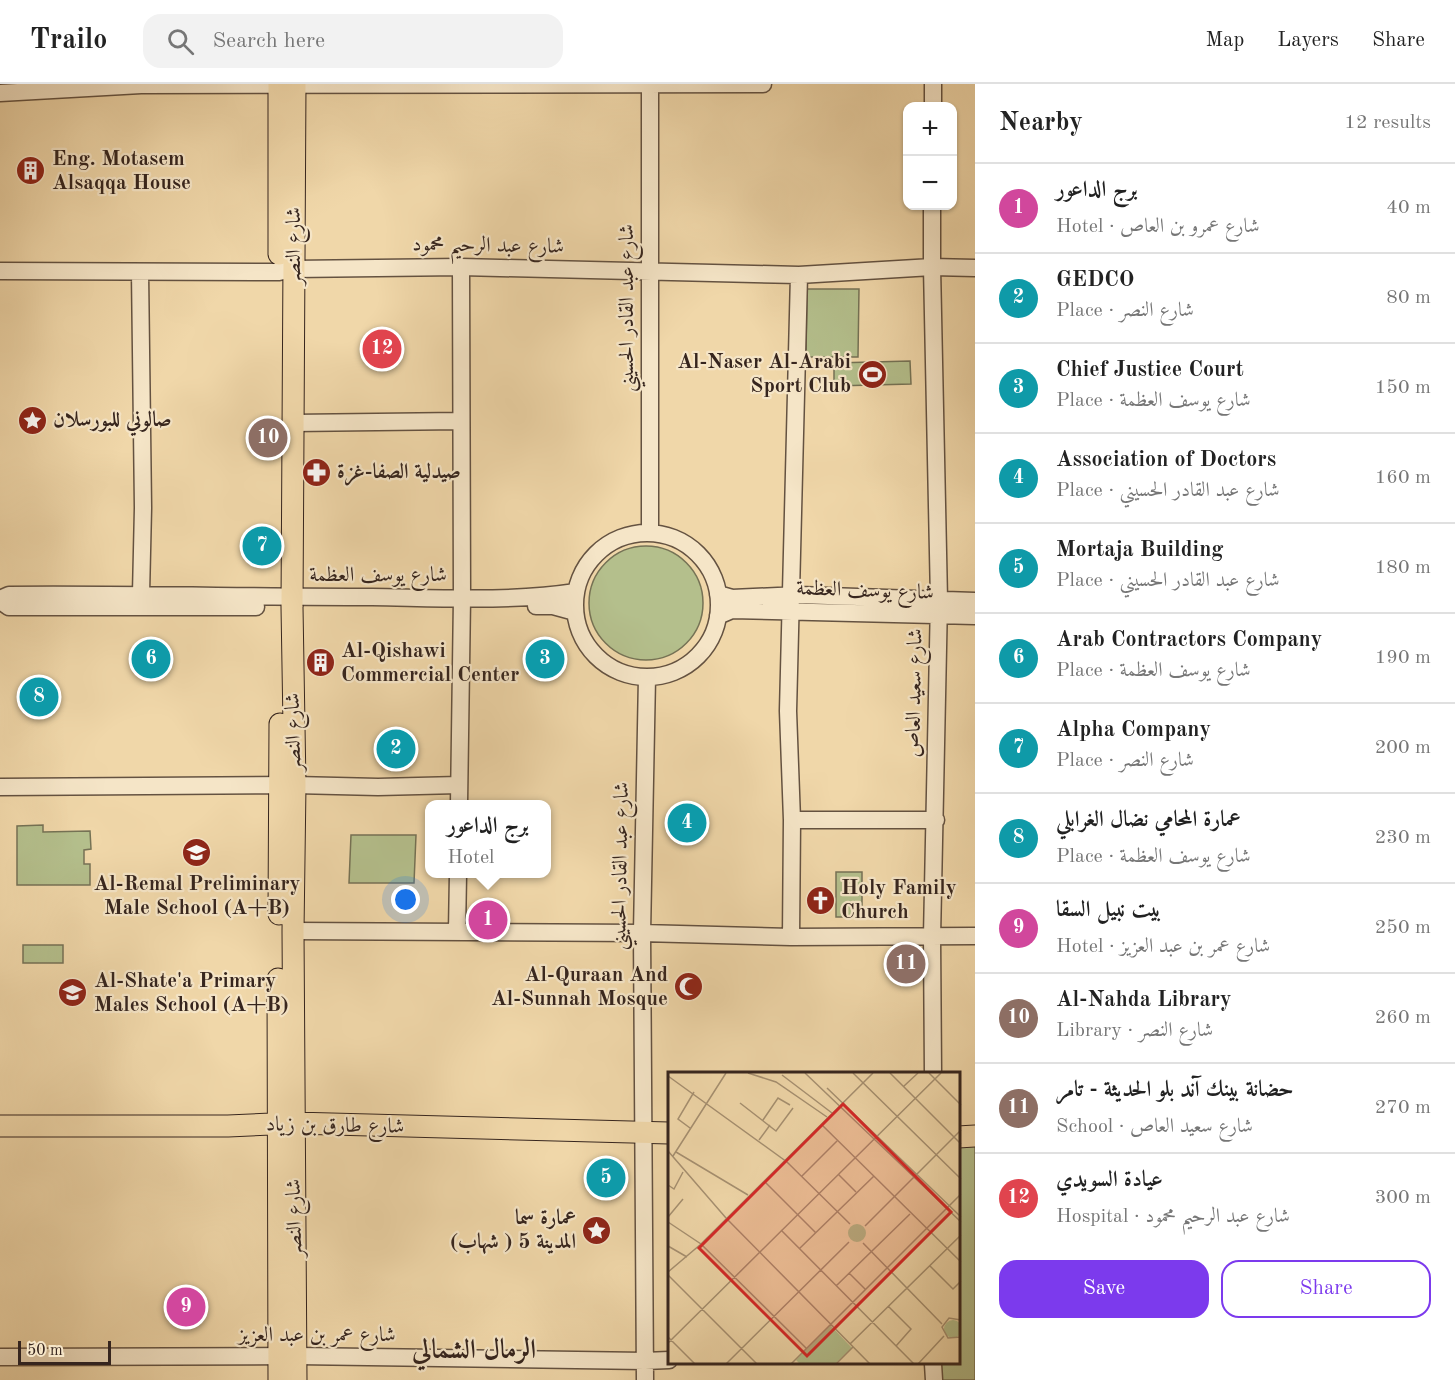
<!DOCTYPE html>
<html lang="en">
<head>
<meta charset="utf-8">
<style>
	body { margin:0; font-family:"Old Standard TT",Amiri,serif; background:#f2f2f2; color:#222 }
	.controls { position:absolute; right:18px; top:18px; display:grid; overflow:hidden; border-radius:12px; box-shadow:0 2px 4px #0004 }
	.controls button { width:54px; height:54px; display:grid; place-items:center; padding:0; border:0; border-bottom:2px solid #e0e0e0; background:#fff; color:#222; font:30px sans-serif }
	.scale { position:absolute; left:18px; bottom:15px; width:93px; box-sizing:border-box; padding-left:6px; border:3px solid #36251e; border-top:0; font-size:16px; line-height:21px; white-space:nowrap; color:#36251e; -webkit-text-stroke:4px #f5e5c7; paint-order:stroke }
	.you { position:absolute; left:406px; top:816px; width:21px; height:21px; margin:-15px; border:4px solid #fff; border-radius:50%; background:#1a73e8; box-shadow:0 0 0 9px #1a73e833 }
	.badge { display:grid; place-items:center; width:39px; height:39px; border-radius:50%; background:#7c3aed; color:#fff; font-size:20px; font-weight:700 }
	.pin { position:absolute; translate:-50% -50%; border:3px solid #fff; box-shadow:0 2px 6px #0006 }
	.popup { position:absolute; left:425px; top:716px; width:126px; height:78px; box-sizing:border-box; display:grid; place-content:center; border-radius:12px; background:#fff; filter:drop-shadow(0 2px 4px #0005); font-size:20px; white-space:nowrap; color:#767676 }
	.popup b { font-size:22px; color:#222 }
	.popup::after { content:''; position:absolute; left:50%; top:100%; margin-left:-12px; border:12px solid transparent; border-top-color:#fff }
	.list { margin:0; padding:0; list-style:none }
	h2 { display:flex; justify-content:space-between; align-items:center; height:78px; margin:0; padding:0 24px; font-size:26px }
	h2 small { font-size:20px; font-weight:400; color:#767676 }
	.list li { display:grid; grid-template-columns:39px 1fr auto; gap:18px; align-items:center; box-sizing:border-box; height:90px; padding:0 24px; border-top:2px solid #e0e0e0 }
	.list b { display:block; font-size:22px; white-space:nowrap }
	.list p { margin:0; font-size:20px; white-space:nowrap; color:#767676 }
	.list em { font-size:20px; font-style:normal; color:#767676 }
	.actions { display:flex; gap:12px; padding:18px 24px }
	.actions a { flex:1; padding:14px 0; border:2px solid #7c3aed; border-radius:18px; text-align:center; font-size:21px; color:#7c3aed }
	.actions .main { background:#7c3aed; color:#fff }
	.icon { flex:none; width:33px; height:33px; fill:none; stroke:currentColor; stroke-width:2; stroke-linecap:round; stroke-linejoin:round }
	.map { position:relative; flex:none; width:975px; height:1296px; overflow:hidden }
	header { display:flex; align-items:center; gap:36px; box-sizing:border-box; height:84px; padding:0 30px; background:#fff; border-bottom:2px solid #e0e0e0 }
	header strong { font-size:28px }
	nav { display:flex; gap:33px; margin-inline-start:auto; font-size:21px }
	.search { width:420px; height:54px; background:#f2f2f2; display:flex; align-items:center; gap:15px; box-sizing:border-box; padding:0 21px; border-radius:18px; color:#767676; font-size:22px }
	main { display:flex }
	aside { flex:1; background:#fff }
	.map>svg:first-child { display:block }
</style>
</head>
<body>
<header>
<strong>Trailo</strong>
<div class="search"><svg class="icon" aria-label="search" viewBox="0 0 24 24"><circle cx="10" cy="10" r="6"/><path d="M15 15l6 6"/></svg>Search here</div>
<nav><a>Map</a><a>Layers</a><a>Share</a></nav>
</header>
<main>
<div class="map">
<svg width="975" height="1296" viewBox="0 0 975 1296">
	<rect width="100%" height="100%" fill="#f0d7a9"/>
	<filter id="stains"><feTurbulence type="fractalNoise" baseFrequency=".00333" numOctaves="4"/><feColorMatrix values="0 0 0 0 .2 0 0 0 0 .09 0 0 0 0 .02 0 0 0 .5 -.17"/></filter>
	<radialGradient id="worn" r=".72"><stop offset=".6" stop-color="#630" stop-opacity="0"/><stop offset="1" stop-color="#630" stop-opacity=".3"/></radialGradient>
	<path fill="#b4bf8c" stroke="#757255" stroke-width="1.5" d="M807 205H859L858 273H806Z
		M910 277 911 300 834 302V279Z
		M589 519a57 57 0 1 1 114 0a57 57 0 1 1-114 0Z
		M43 741V748L90 747 91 765 84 766V780H90V801H17V742Z
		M351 751H416L414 799H349Z
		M836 788H862V833H836Z
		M23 861H63V879H23Z
		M959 1056H975V1296H939V1280H958Z"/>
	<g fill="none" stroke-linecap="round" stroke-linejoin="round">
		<defs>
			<path id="minor" d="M0 9 141 1 763 0
				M933 22V0
				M932 122V183L939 516 932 853 933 990
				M0 187 279 188 293 185 461 183 799 191 932 183 975 184
				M140 188 143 424 141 510
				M293 339 460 337
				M650 449V0
				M575 521a72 72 0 1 1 144 0a72 72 0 1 1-144 0Z
				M718 510 732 514 799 511 975 517
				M0 515 9 511C130 510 251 513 372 513 440 514 510 518 576 508
				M0 517 9 523H256
				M536 522H553L575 528
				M718 532 732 526 975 532
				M0 703 295 701 378 703 459 701
				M459 720 462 514 461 183
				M792 736H936
				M293 847 642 849 791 853 975 852
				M457 848 458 790
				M791 853 792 736 788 627 799 191
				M0 1273 297 1272 645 1277 669 1276
				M933 1280 934 1296
				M645 1296 642 849 647 593"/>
			<path id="major" d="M279 0V170
				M295 0 292 523 295 701 293 847 296 1296
				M279 830 280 640
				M278 895 279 1296
				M0 1042H228L294 1039 669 1049
				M958 1053 975 1052"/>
		</defs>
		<use href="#minor" stroke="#645241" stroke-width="19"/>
		<use href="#major" stroke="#36251e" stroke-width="23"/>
		<use href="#minor" stroke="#f5e5c7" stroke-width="16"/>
		<use href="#major" stroke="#f0d7a9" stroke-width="21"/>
	</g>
	<defs>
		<symbol id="building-disc" viewBox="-11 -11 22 22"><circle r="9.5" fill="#8f2418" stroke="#f5e5c7"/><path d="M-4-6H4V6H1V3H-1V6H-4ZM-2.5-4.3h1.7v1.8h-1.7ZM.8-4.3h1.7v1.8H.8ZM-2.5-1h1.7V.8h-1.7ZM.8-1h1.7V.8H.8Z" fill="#fff"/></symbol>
		<symbol id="stadium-disc" viewBox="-11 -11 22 22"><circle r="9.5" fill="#8f2418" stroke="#f5e5c7"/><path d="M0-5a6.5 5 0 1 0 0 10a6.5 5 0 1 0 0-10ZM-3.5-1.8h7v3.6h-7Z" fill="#fff"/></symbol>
		<symbol id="sight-disc" viewBox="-11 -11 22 22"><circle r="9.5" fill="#8f2418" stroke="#f5e5c7"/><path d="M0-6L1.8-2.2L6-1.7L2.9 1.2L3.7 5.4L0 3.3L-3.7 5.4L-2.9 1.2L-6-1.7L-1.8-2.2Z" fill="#fff"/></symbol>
		<symbol id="pharmacy-disc" viewBox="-11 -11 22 22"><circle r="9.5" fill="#8f2418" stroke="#f5e5c7"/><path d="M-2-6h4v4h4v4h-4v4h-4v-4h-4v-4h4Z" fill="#fff"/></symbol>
		<symbol id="school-disc" viewBox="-11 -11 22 22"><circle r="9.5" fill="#8f2418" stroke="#f5e5c7"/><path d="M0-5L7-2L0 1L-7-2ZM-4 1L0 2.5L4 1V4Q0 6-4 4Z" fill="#fff"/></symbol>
		<symbol id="church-disc" viewBox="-11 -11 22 22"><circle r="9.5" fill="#8f2418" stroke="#f5e5c7"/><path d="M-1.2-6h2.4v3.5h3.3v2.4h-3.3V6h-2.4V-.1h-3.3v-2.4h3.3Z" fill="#fff"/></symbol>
		<symbol id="mosque-disc" viewBox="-11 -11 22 22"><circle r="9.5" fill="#8f2418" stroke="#f5e5c7"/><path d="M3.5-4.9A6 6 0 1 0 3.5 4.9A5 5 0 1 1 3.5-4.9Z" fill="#fff"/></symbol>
	</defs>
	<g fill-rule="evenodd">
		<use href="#building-disc" x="14" y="70" width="33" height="33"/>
		<use href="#stadium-disc" x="856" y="274" width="33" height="33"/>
		<use href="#sight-disc" x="16" y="320" width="33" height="33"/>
		<use href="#pharmacy-disc" x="300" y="372" width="33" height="33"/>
		<use href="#building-disc" x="304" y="562" width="33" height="33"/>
		<use href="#school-disc" x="180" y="752" width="33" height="33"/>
		<use href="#church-disc" x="804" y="800" width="33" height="33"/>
		<use href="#mosque-disc" x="672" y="886" width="33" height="33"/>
		<use href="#school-disc" x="56" y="892" width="33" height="33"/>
		<use href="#sight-disc" x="580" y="1130" width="33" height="33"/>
	</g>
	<g text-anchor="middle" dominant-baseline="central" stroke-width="4.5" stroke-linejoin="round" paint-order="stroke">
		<g font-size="21" font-weight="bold" fill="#36251e" stroke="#f5e5c7" text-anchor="start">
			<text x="52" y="75">Eng. Motasem<tspan x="52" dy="24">Alsaqqa House</tspan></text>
			<text x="851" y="278" text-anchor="end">Al-Naser Al-Arabi<tspan x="851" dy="24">Sport Club</tspan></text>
			<text x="53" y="336">صالوني للبورسلان</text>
			<text x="337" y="388">صيدلية الصفا-غزة</text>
			<text x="341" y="567">Al-Qishawi<tspan x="341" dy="24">Commercial Center</tspan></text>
			<text x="197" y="800" text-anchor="middle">Al-Remal Preliminary<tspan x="197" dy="24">Male School (A+B)</tspan></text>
			<text x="841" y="804">Holy Family<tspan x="841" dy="24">Church</tspan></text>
			<text x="668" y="891" text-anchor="end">Al-Quraan And<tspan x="668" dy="24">Al-Sunnah Mosque</tspan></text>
			<text x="94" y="897">Al-Shate'a Primary<tspan x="94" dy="24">Males School (A+B)</tspan></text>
			<text x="576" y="1134" text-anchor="end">عمارة سما<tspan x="576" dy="24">المدينة 5 ( شهاب)</tspan></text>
		</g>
		<g font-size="21" fill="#36251e" stroke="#f5e5c7">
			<text transform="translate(294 162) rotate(-90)">شارع النصر</text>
			<text transform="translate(488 162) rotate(1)">شارع عبد الرحيم محمود</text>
			<text transform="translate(627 224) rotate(-90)">شارع عبد القادر الحسيني</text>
			<text x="378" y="491">شارع يوسف العظمة</text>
			<text transform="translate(865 507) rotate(2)">شارع يوسف العظمة</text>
			<text transform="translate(915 609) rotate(-89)">شارع سعيد العاص</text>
			<text transform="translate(294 648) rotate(-91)">شارع النصر</text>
			<text transform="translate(621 782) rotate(-89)">شارع عبد القادر الحسيني</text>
			<text transform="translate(335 1042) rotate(1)">شارع طارق بن زياد</text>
			<text transform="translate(295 1134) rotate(-91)">شارع النصر</text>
			<text x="317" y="1251">شارع عمر بن عبد العزيز</text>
		</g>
		<g font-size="27" font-weight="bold" fill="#36251e" stroke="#f5e5c7">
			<text x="474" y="1266">الرمال الشمالي</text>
		</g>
	</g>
	<g transform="translate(668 988)">
		<rect width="292" height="292" fill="#f0d7a9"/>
		<path d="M180 161a9 9 0 1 1 18 0a9 9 0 1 1-18 0ZM276 257a9 9 0 1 1 18 0a9 9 0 1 1-18 0ZM162 253 184 276 167 292H132L128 288Z" fill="#b4bf8c"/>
		<path fill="none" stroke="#a69071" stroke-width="1.5" d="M80 1 108 10 159 45M137 1 293 150M185 1 293 107M222 1 293 72M261 1 293 33M114 3 164 41M0 4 119 90 182 152M236 14 250 1M159 16 293 145M72 31 108 59 125 36M95 48 110 26 122 33M153 52 293 190M22 56 10 47 26 20M91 68 102 53M0 79 58 146 202 292M8 80 80 123M5 84 58 1M170 102 188 120M134 104 169 69M96 109 148 161M0 113 6 117 15 100M0 145 15 127M0 150 33 172 138 276M197 154 293 58M113 158 246 292M195 171 274 252M0 174 19 185M131 177 206 104M262 194 285 217 293 209M0 200 33 172 205 1M181 201 197 217M0 203 89 292M168 214 242 142M220 234 243 257 228 274M293 248 281 246 274 255 280 266 293 265M0 265 27 292M0 271 273 1M182 272 293 163M58 292 181 170M123 292 293 122M168 292 185 275M250 292 276 264"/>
		<path fill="#d62828" fill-opacity="0.15" stroke="#d62828" stroke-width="3" d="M175 32 283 140 139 284 31 176Z"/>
		<rect width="292" height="292" fill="none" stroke="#36251e" stroke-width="3"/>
	</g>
	<rect width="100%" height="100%" filter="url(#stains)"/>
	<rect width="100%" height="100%" fill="url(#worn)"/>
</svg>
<div class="controls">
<button>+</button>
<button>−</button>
</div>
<div class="scale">50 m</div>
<div class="you"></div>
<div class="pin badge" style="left:488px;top:836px;background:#d1479c">1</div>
<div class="popup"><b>برج الداعور</b>Hotel</div>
<div class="pin badge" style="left:396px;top:665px;background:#0f9aa8">2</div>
<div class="pin badge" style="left:545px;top:575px;background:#0f9aa8">3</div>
<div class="pin badge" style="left:687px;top:739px;background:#0f9aa8">4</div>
<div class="pin badge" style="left:606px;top:1094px;background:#0f9aa8">5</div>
<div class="pin badge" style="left:151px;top:575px;background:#0f9aa8">6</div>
<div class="pin badge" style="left:262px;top:462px;background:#0f9aa8">7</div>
<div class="pin badge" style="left:39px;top:613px;background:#0f9aa8">8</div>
<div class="pin badge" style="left:186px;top:1223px;background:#d1479c">9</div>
<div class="pin badge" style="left:268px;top:354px;background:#8d6e63">10</div>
<div class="pin badge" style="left:906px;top:880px;background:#8d6e63">11</div>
<div class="pin badge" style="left:382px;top:265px;background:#e0444e">12</div>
</div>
<aside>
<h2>Nearby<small>12 results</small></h2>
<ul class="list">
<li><span class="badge" style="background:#d1479c">1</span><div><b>برج الداعور</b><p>Hotel · شارع عمرو بن العاص</p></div><em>40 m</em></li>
<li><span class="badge" style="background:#0f9aa8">2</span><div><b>GEDCO</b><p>Place · شارع النصر</p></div><em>80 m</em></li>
<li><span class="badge" style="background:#0f9aa8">3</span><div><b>Chief Justice Court</b><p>Place · شارع يوسف العظمة</p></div><em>150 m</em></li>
<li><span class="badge" style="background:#0f9aa8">4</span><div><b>Association of Doctors</b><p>Place · شارع عبد القادر الحسيني</p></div><em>160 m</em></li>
<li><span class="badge" style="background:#0f9aa8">5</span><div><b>Mortaja Building</b><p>Place · شارع عبد القادر الحسيني</p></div><em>180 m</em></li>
<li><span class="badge" style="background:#0f9aa8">6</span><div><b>Arab Contractors Company</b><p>Place · شارع يوسف العظمة</p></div><em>190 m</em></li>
<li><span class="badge" style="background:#0f9aa8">7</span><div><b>Alpha Company</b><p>Place · شارع النصر</p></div><em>200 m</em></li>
<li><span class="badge" style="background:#0f9aa8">8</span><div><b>عمارة المحامي نضال الغرابلي</b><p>Place · شارع يوسف العظمة</p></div><em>230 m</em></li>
<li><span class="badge" style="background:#d1479c">9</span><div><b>بيت نبيل السقا</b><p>Hotel · شارع عمر بن عبد العزيز</p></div><em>250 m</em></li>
<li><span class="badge" style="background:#8d6e63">10</span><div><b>Al-Nahda Library</b><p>Library · شارع النصر</p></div><em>260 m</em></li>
<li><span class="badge" style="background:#8d6e63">11</span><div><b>حضانة بينك آند بلو الحديثة - تامر</b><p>School · شارع سعيد العاص</p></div><em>270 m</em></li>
<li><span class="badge" style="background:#e0444e">12</span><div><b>عيادة السويدي</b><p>Hospital · شارع عبد الرحيم محمود</p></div><em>300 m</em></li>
</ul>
<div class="actions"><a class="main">Save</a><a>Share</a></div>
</aside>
</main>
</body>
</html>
